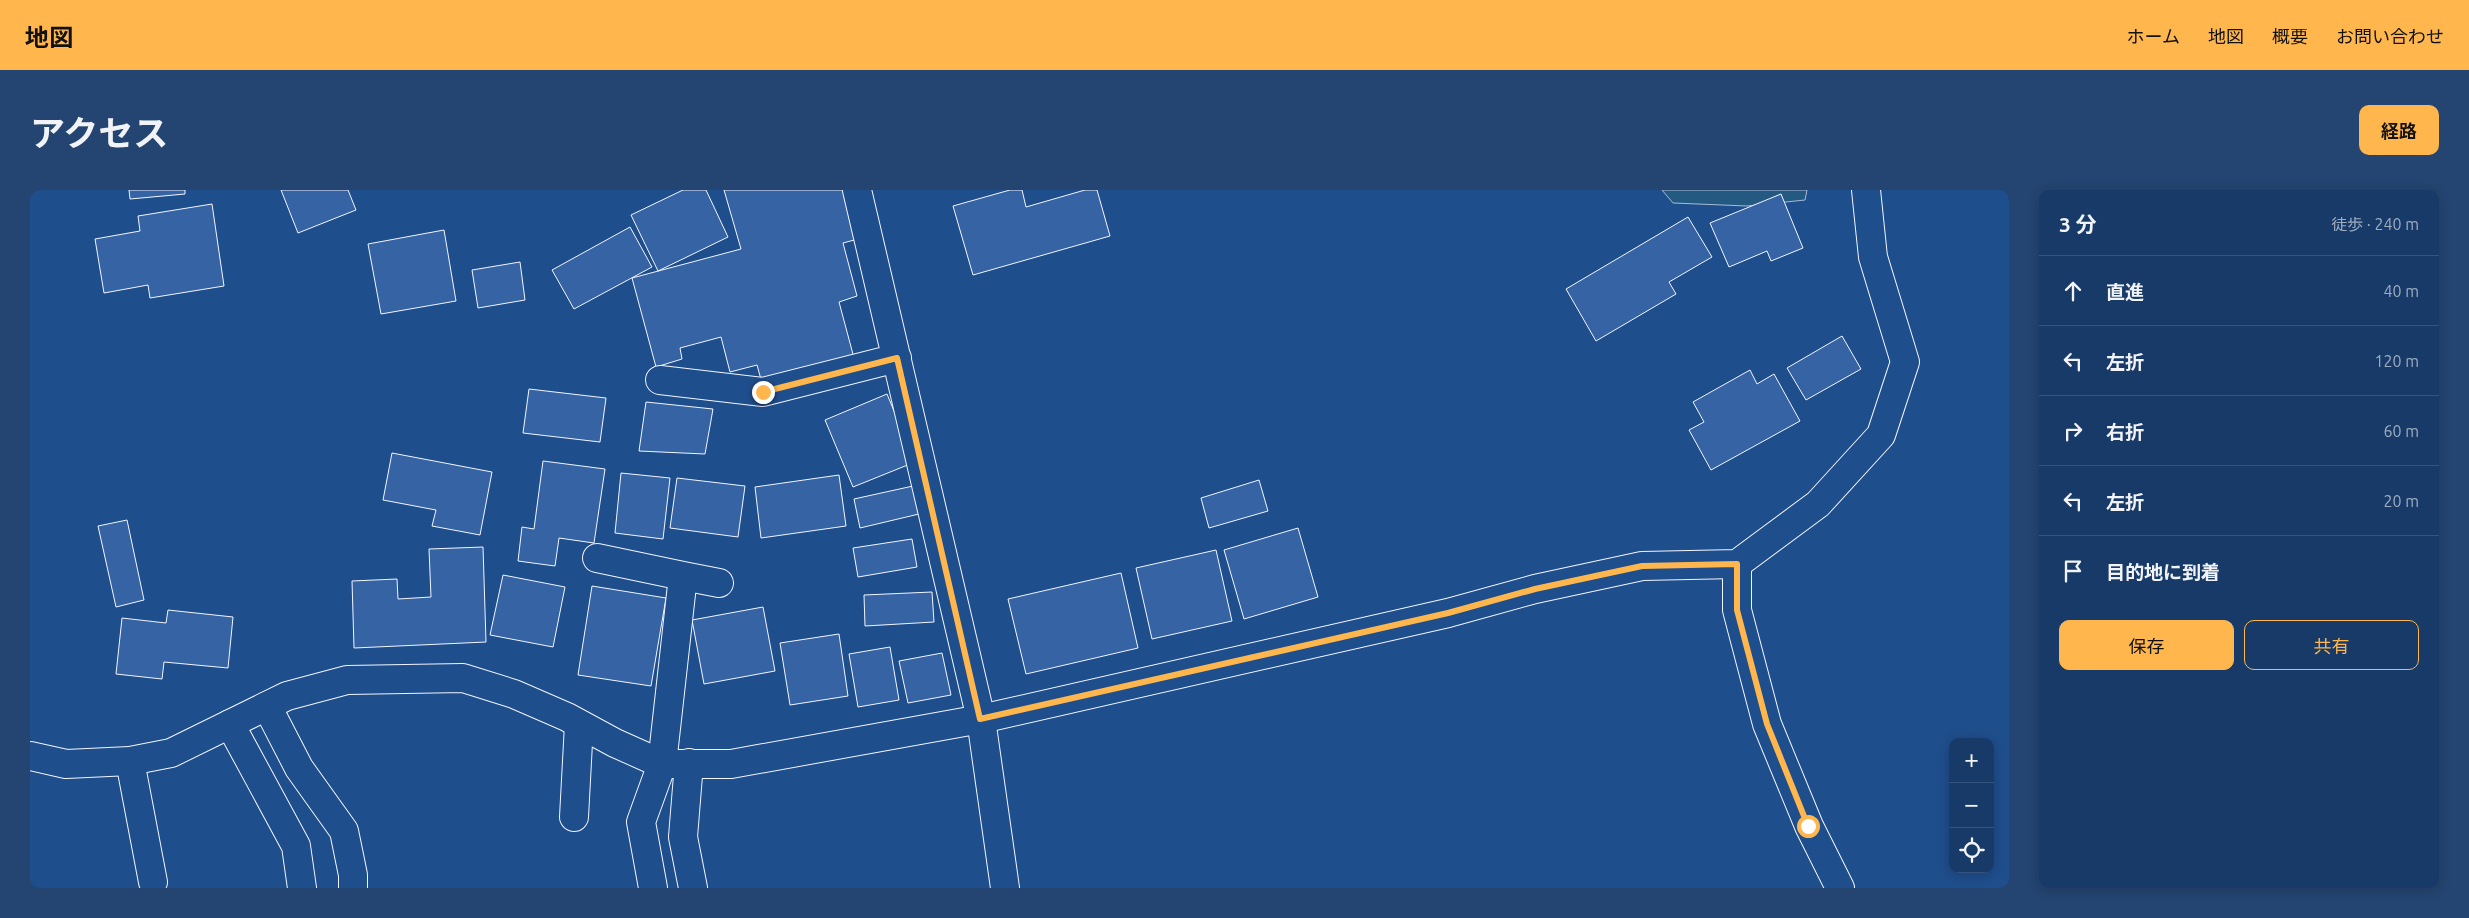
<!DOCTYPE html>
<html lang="ja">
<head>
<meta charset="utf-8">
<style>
	body { margin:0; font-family:Ubuntu,"Noto Sans JP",sans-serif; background:#244571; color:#f1f3f6 }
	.controls { position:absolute; right:15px; bottom:15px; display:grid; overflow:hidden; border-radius:10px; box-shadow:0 2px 12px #0003 }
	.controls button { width:45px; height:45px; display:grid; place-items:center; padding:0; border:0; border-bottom:1px solid #36547d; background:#173a69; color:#f1f3f6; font:25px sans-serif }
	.stop { position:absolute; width:15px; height:15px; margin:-11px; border:4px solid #ffb74d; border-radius:50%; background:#fff }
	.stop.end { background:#ffb74d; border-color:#fff; box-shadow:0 1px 5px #0008 }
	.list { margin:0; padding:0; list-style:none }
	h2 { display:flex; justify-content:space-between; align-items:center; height:65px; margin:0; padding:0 20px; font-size:21px }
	h2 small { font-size:16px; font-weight:400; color:#9eadc0 }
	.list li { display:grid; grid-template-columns:32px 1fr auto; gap:15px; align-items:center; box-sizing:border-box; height:70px; padding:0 20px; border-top:1px solid #36547d }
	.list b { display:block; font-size:19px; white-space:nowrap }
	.list em { font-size:16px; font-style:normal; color:#9eadc0 }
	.actions { display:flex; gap:10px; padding:15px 20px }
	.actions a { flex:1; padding:11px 0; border:1px solid #ffb74d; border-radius:10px; text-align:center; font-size:18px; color:#ffb74d }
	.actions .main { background:#ffb74d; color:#111 }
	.icon { flex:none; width:28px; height:28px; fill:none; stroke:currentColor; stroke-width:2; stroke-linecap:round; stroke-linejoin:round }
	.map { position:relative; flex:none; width:1979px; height:698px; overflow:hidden; border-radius:10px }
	header { display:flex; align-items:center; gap:30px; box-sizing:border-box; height:70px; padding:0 25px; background:#ffb74d; color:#111 }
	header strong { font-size:24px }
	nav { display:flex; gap:28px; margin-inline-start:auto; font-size:18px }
	.intro { display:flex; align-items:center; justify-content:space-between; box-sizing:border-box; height:120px; padding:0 30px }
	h1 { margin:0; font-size:35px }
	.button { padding:12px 22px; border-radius:10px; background:#ffb74d; color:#111; font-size:18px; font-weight:700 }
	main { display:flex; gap:30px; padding:0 30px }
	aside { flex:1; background:#173a69; border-radius:10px; box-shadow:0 2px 12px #0003 }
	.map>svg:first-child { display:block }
</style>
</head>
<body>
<header>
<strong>地図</strong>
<nav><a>ホーム</a><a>地図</a><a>概要</a><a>お問い合わせ</a></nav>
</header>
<div class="intro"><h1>アクセス</h1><a class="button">経路</a></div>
<main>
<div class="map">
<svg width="1979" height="698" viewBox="0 0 1979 698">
	<rect width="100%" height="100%" fill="#1f4e8c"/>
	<path fill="#245a82" stroke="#a8bbd7" d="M1632 0H1777L1775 10 1717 16 1643 13Z"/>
	<path fill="#3563a3" stroke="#f2f6ff" d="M99 0H155V4L100 9Z
		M251 0H318L326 20 268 43Z
		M653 0H676L698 47 628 81 601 25Z
		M694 0H815L828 49 813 53 827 106 809 112 824 168 732 193 727 175 700 182 691 147 650 158 652 169 626 177 602 88 711 59Z
		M980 0H992L996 17 1055 0H1067L1080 46 943 85 923 16Z
		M1751 4 1773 58 1741 71 1737 61 1699 77 1680 33Z
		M182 14 194 96 120 108 118 95 74 103 65 49 110 41 108 26Z
		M1658 27 1682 67 1639 92 1646 104 1566 151 1536 99Z
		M600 37 622 77 544 119 522 80Z
		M414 40 426 111 351 124 338 54Z
		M490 72 495 110 448 118 442 80Z
		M1812 146 1831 179 1776 210 1757 178Z
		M1720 180 1727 194 1744 184 1770 231 1681 280 1659 240 1674 232 1663 212Z
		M499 199 576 208 570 252 493 243Z
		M857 204 885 272 823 297 795 230Z
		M616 212 683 219 675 264 609 261Z
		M362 263 462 282 450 345 402 336 406 320 353 310Z
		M513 271 575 279 564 353 529 348 525 376 488 371 492 337 504 339Z
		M591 283 640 288 633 349 585 343Z
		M809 285 816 336 731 348 725 297Z
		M647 288 715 296 708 347 640 338Z
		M1229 290 1238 321 1179 338 1171 308Z
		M883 296 889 324 830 338 824 309Z
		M97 330 114 410 86 417 68 336Z
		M1268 338 1288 407 1214 429 1194 360Z
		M882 349 887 377 828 387 823 358Z
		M453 357 456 452 324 458 322 391 367 389 368 409 401 407 399 359Z
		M1186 360 1202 431 1122 449 1106 378Z
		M1091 383 1108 458 996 484 978 409Z
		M473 385 535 397 523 457 460 445Z
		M562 396 636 408 621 496 548 485Z
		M902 402 904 432 835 436 834 405Z
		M733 417 745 481 674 494 662 430Z
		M138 420 203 427 198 478 134 472 132 489 86 484 92 428 136 433Z
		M809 444 818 506 760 515 750 453Z
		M860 457 869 510 828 517 819 464Z
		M912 463 921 505 878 513 869 471Z"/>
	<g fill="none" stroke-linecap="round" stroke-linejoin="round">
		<defs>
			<path id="street" d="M827 0 951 529 975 698
				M630 190 733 202 867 168
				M567 368 653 386 632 574 611 632 623 698
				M1707 374V420L1737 534 1779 636 1810 698
				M653 386 689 393
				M237 516 269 578 314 641 323 685V698
				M200 534 266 656 272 698
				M100 571 123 692
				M659 573 653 647 663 698
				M544 627 549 534"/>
			<path id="secondary" d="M0 566 36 574 100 571 141 563 257 506 317 490 433 488 484 504 537 527 585 553 632 574H701L951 529 1418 423 1505 399 1612 376 1707 374 1788 314 1851 245 1875 172 1843 67 1836 0"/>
		</defs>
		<use href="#street" stroke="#f2f6ff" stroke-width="30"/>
		<use href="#secondary" stroke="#f2f6ff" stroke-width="30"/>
		<use href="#street" stroke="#1f4e8c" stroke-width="28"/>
		<use href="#secondary" stroke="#1f4e8c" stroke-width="28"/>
	</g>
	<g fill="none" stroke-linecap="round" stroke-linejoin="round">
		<path stroke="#ffb74d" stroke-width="6" d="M733 202 867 168 950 529 1418 423 1505 399 1612 376 1707 374V420L1737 534 1778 636"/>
	</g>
</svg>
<div class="controls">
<button>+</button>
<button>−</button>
<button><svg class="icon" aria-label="locate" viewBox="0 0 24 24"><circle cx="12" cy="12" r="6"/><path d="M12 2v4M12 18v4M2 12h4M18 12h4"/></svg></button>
</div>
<div class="stop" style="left:1778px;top:636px"></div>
<div class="stop end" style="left:733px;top:202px"></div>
</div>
<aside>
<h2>3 分<small>徒歩 · 240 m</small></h2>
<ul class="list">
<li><svg class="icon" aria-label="ahead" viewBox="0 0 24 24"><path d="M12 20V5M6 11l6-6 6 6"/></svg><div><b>直進</b></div><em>40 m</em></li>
<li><svg class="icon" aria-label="left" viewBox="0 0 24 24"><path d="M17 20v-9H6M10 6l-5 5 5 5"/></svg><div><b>左折</b></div><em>120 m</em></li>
<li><svg class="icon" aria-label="right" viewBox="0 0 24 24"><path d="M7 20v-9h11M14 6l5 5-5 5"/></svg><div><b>右折</b></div><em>60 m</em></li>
<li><svg class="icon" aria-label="left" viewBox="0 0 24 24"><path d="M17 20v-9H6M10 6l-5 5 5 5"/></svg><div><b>左折</b></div><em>20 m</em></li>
<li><svg class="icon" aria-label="arrive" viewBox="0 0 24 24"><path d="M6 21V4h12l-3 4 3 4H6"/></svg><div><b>目的地に到着</b></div></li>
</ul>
<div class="actions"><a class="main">保存</a><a>共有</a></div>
</aside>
</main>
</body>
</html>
